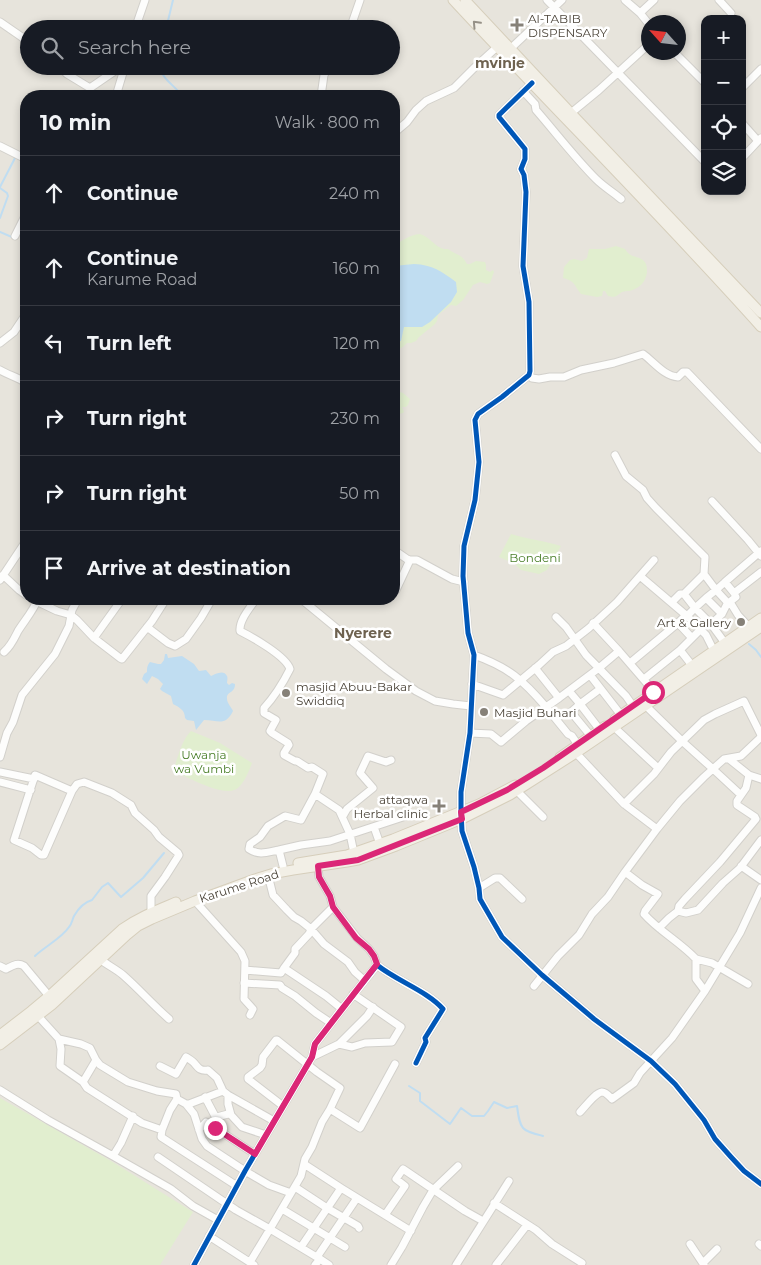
<!DOCTYPE html>
<html lang="en">
<head>
<meta charset="utf-8">
<style>
	body { margin:0; font-family:Montserrat,sans-serif; background:#242831; color:#f1f3f6 }
	.controls { position:absolute; right:15px; top:15px; display:grid; overflow:hidden; border-radius:10px; box-shadow:0 2px 8px #0003 }
	.controls button { width:45px; height:45px; display:grid; place-items:center; padding:0; border:0; border-bottom:1px solid #363941; background:#171b24; color:#f1f3f6; font:25px sans-serif }
	.compass { position:absolute; left:641px; top:15px; width:45px; height:45px; border-radius:50%; background:#171b24; box-shadow:0 2px 8px #0003; rotate:297deg }
	.stop { position:absolute; width:15px; height:15px; margin:-11px; border:4px solid #db2777; border-radius:50%; background:#fff }
	.stop.end { background:#db2777; border-color:#fff; box-shadow:0 1px 5px #0008 }
	.list { margin:0; padding:0; list-style:none }
	h2 { display:flex; justify-content:space-between; align-items:center; height:65px; margin:0; padding:0 20px; font-size:21px }
	h2 small { font-size:16px; font-weight:400; color:#9ea1a6 }
	.list li { display:grid; grid-template-columns:32px 1fr auto; gap:15px; align-items:center; box-sizing:border-box; height:75px; padding:0 20px; border-top:1px solid #363941 }
	.list b { display:block; font-size:19px; white-space:nowrap }
	.list p { margin:0; font-size:16px; white-space:nowrap; color:#9ea1a6 }
	.list em { font-size:16px; font-style:normal; color:#9ea1a6 }
	.icon { flex:none; width:28px; height:28px; fill:none; stroke:currentColor; stroke-width:2; stroke-linecap:round; stroke-linejoin:round }
	.map { position:relative; flex:none; width:761px; height:1265px; overflow:hidden }
	.search { position:absolute; background:#171b24; box-shadow:0 2px 8px #0003; left:20px; top:20px; width:380px; height:55px; display:flex; align-items:center; gap:12px; box-sizing:border-box; padding:0 18px; border-radius:28px; color:#9ea1a6; font-size:19px }
	.panel { position:absolute; background:#171b24; box-shadow:0 2px 8px #0003; left:20px; top:90px; width:380px; height:515px; border-radius:20px }
	.map>svg:first-child { display:block }
</style>
</head>
<body>
<div class="map">
<svg width="761" height="1265" viewBox="0 0 761 1265">
	<rect width="100%" height="100%" fill="#f4f2ee"/>
	<path fill="#e7e4dc" fill-rule="evenodd" d="M0 0H761V1265H0ZM705 19H742V191H705ZM648 22H678V52H648ZM29 29H391V66H29ZM26 96H394V599H26Z"/>
	<path fill="#e1eecf" d="M420 234C431 237 436 250 448 249 456 255 462 254 467 264H470L476 261 485 262 486 265V270L490 272 493 270 494 272 490 283 487 284 480 282 473 285 463 300 456 306 451 305 438 315 437 321 435 324 419 337 416 341 411 343H407L403 347 394 351V246C403 240 409 235 420 234Z
		M616 246 625 249C631 259 638 255 644 261 647 264 647 269 647 272 646 282 639 289 629 291 627 291 624 291 622 292 616 296 616 298 608 296L605 291H603L602 296 597 297 581 294C574 285 575 281 563 278L564 267 570 260 574 259 582 261 587 258 589 249H605Z
		M394 390 403 393 410 399 408 405 406 407H402L404 412 403 413 394 415Z
		M511 534C527 539 545 541 561 546L547 570 539 574 521 570 515 564 499 557Z
		M191 731 220 743 252 763C249 771 245 781 239 787 227 800 188 777 173 771 178 758 181 741 191 731Z
		M0 1098 111 1161 193 1212 160 1265H0Z"/>
	<path fill="#c0ddf1" d="M414 264C433 265 441 271 456 282L457 292 451 302 430 322 422 327H404L401 341 394 342V266Z
		M165 654H167L168 658 182 656 194 664 199 671 206 670 211 676C215 674 224 669 227 676 228 678 227 681 227 683L229 685 232 683 235 684C235 694 226 691 227 699 227 703 232 708 233 711 225 727 218 720 204 720L196 730 194 721 187 720 185 718C185 710 179 707 173 704L171 696 162 691 160 689 163 684 158 679 152 676 147 684 142 679 144 674 147 672C147 669 147 665 150 662L158 664H161L164 660Z"/>
	<g fill="none" stroke-linecap="round" stroke-linejoin="round">
		<path stroke="#c0ddf1" stroke-width="2" d="M166 29 173 0
			M159 66C164 82 174 84 182 96
			M0 187 15 158
			M0 188 7 193 8 196 0 218
			M0 232 14 238
			M749 644 756 650 761 657
			M35 956C44 947 62 938 69 927 72 924 72 920 74 916 78 909 85 902 92 900L102 887 108 883 121 897 143 878 164 853
			M409 1086 420 1093V1101L450 1124 461 1108 472 1116H484L488 1111 494 1102 507 1108 517 1106C520 1129 521 1131 543 1136"/>
		<defs>
			<path id="minor" d="M547 0 705 162
				M625 0 640 13 648 23
				M719 0 731 13
				M640 13 654 0
				M0 22 29 42
				M135 29 145 0
				M350 29 360 0
				M508 51 562 0
				M674 52 705 83
				M59 66 67 74 90 88 122 66
				M532 83 499 115V117L525 149V159L521 169 524 175 526 192 523 266 529 302 530 371 529 375 502 397 478 414 475 420 479 462 475 500 464 546 463 576 468 633 474 655 470 733 461 792V812L462 831 474 867 479 888 480 899 502 937 542 975 594 1019 651 1061 675 1084 704 1120 715 1139 731 1157 744 1171 761 1184
				M742 88 761 69
				M523 91 535 104 536 110C556 133 575 158 596 179 604 187 613 192 621 199
				M89 96 90 88
				M116 96 125 66
				M321 96 324 75 329 66
				M571 113 599 90 648 45
				M742 123 758 141
				M394 133 407 122 416 110 426 101 454 88 475 67 497 47
				M0 146 26 159
				M742 156H744L761 138
				M15 236 26 214
				M0 343 14 332 26 314
				M0 370C8 375 18 377 26 383
				M529 375 532 378 539 379 550 377H564L581 370 614 363 643 354C654 362 664 376 678 377L683 372H687L761 449
				M615 455 626 476 643 490 647 498 656 508 705 557 704 574
				M712 501 748 540 761 556
				M394 550 407 559 410 560H417L452 579 464 582
				M3 575 19 590 26 595
				M394 575 401 579
				M640 576 687 616 706 635 714 651
				M0 580 26 541
				M725 582 761 551
				M396 590 410 560
				M684 594 704 574 716 590 725 582 734 593
				M706 598 716 590 728 603
				M32 599 57 611 71 615 77 620 94 638
				M122 599 94 638 120 658 122 659 152 621 166 599
				M256 599C250 608 239 620 240 631 252 637 286 656 290 669 283 683 275 696 264 708V713L276 720 270 731 272 733 288 743 289 745 284 753V755L295 761H297L308 768 312 767 323 774 315 794 339 810 350 834 354 853
				M301 599 386 669 416 691 435 701 453 704 471 706
				M672 602 680 594H684L695 608 687 616
				M730 602 738 615 749 627
				M722 614 706 598 695 608 711 624 725 643
				M686 615 678 623 692 638 700 630
				M556 617 566 627 586 655 626 696 633 706
				M593 623 619 651
				M711 624 722 614 727 604 736 597 734 593 761 572
				M147 627 168 643 175 646 186 639 201 618 212 599
				M692 638 680 650 694 668
				M4 652C11 646 14 639 18 631 25 620 33 611 38 599
				M474 655C508 667 523 680 546 707L559 698
				M630 663 678 623
				M535 668 559 698 599 668 619 651 651 688 653 692
				M590 675 621 715
				M644 679 680 650
				M472 684 503 695 539 665 553 652 566 646 589 628 617 602 654 560
				M569 691 580 704 600 689
				M645 705 683 742 713 769 741 795
				M614 727 658 768
				M470 733 491 734 501 742 526 721 546 707 568 734 572 736 578 745
				M590 735 571 712 580 704 600 730
				M576 753 624 804 654 774 671 752 704 720 715 714 744 701 761 735 760 738 741 756 724 759 704 777 680 801 657 829 624 804
				M0 757 7 733 13 722 22 695 55 654 69 626 72 610 78 599
				M0 772 34 779
				M749 775 761 779
				M0 782 31 790
				M72 791 44 855H41L32 848 14 840 35 775 72 791 77 784 84 782 112 793 131 805 135 813 154 830 159 837 178 853 179 855 165 877 151 896V912
				M517 791 543 817
				M343 816 347 809 373 788 360 773 368 756 386 762 391 760
				M374 827 380 844
				M279 850C268 852 259 856 249 849L250 844 260 837 268 826 285 816 301 820 315 794
				M283 866 279 850 301 845 330 841 406 816
				M741 866 761 880
				M318 867 319 877 330 896 333 907 357 938 369 949 374 956 377 965
				M268 875 273 895 287 910 294 917 301 921 311 929 324 944 348 962 355 972 364 980
				M479 888 495 878H500L522 899
				M195 901 241 952 245 961 244 999 253 1009 250 1015
				M678 911 679 906 685 899 720 862 756 819 755 817 737 805V801L746 788 749 775 729 759
				M659 928 669 918 678 911 686 913 698 910 723 883 740 868 761 840
				M100 959C107 965 116 969 123 975 139 989 153 1005 169 1019
				M696 959 712 963 748 984
				M0 966 6 969C12 966 17 962 24 966L49 996
				M284 968 295 953V949L309 934 311 929 333 907
				M245 970 281 973 284 968 326 996 342 1009
				M244 983 280 985 282 988 295 996 316 1013 331 1023
				M534 986 558 956 579 935 592 914 608 897 625 872
				M705 991 740 933 761 888
				M38 1016 59 1039 61 1049 60 1066 83 1082 87 1088 142 1123 162 1130 161 1137 237 1186
				M59 1039 81 1044 90 1048 96 1060 100 1065 128 1082 157 1091 176 1094 177 1099 186 1104H189L223 1091
				M339 1044 367 1016 373 1007
				M312 1057 339 1044 352 1047 365 1043 392 1042 401 1027 353 994
				M160 1066 176 1074 186 1057C189 1059 193 1061 195 1064 199 1069 201 1071 208 1070L217 1078 223 1091 228 1095 274 1121
				M83 1082 96 1060
				M0 1090 48 1120 113 1156 121 1143 133 1116
				M228 1095V1104L231 1115
				M205 1097 215 1116 217 1117 228 1114 231 1115 242 1127 266 1135
				M186 1104 194 1114 202 1139 207 1146 245 1171 269 1185 291 1193
				M283 1106 248 1079V1077L260 1068 262 1065 263 1057 276 1040H277L317 1072 340 1088 330 1109 360 1128 395 1064
				M580 1112C585 1107 595 1093 602 1092 606 1092 610 1097 612 1099L634 1083 640 1073 672 1038 705 991 696 979V959C680 942 659 931 644 914L645 911 658 894 642 885 625 872 657 829
				M162 1130 170 1110 177 1099
				M199 1130 206 1122C222 1132 239 1144 255 1154
				M113 1156 171 1189 193 1206 218 1220
				M158 1157 236 1210 270 1229 301 1176 305 1159 312 1147 322 1122 330 1109
				M304 1164 341 1188 411 1231
				M295 1187 327 1208 358 1226 359 1228
				M494 1203 536 1230 552 1244 582 1263
				M282 1209 345 1247
				M385 1215 405 1186 396 1179 403 1169 465 1211 483 1221
				M209 1236 254 1265
				M690 1244 704 1265
				M759 1244 761 1246
				M301 1247 341 1188
				M317 1257 357 1198
				M250 1262 270 1229 320 1259
				M703 1263 717 1249
				M194 1265 245 1171 312 1057 315 1044 342 1009 377 965C397 981 427 991 443 1009L425 1038 426 1042 416 1063
				M315 1265 320 1259 329 1265
				M391 1265 402 1247 423 1207 433 1190 458 1166
				M456 1265 509 1181
				M496 1265 527 1225"/>
			<path id="major" d="M453 0C555 110 661 215 761 327
				M465 0 571 113 761 313
				M615 719 761 618
				M560 757 605 726
				M298 863 347 855 393 839 479 804 515 785
				M0 1035 31 1011 49 996 122 929C139 917 157 910 176 902
				M0 1045 52 1005 127 935 138 926 152 919 195 901 255 879 271 874 293 870 347 862 358 860 396 846 462 819 510 795 576 753 761 627"/>
		</defs>
		<use href="#minor" stroke="#d2d0cb" stroke-width="9"/>
		<use href="#major" stroke="#d6cebb" stroke-width="11"/>
		<use href="#minor" stroke="#fdfdfc" stroke-width="7"/>
		<use href="#major" stroke="#f2efe6" stroke-width="9"/>
		<defs>
			<path id="cycleway" d="M532 83 499 115V117L525 149V159L521 169 524 175 526 192 523 266 529 302 530 371 529 375 502 397 478 414 475 420 479 462 475 500 464 546 463 576 468 633 474 655 470 733 461 792V812L462 831 474 867 479 888 480 899 502 937 542 975 594 1019 651 1061 675 1084 704 1120 715 1139 731 1157 744 1171 761 1184
				M194 1265 245 1171 312 1057 315 1044 342 1009 377 965C397 981 427 991 443 1009L425 1038 426 1042 416 1063"/>
		</defs>
		<use href="#cycleway" stroke="#fff" stroke-width="8"/>
		<use href="#cycleway" stroke="#0057b8" stroke-width="5"/>
	</g>
	<defs><path id="oneway-chevron" d="M-2-3.5L2.5 0L-2 3.5" fill="none" stroke-width="1.6" stroke-linecap="round" stroke-linejoin="round" transform="scale(1.25)"/></defs>
	<use stroke="#969187" href="#oneway-chevron" transform="translate(476 24) rotate(-133)"/>
	<g fill="none" stroke-linecap="round" stroke-linejoin="round">
		<path stroke="#db2777" stroke-width="6" d="M215 1128 255 1154 312 1057 315 1044 377 964 374 956 369 949 356 938 333 907 330 896 319 877 318 866 358 860 462 819 461 812 507 790 543 768 653 692"/>
	</g>
	<g fill="#868178" stroke="#fff" stroke-width="2">
		<path d="M514.5 17.5h5v5h5v5h-5v5h-5v-5h-5v-5h5z"/>
		<circle cx="741" cy="622" r="5"/>
		<circle cx="286" cy="693" r="5"/>
		<circle cx="484" cy="712" r="5"/>
		<path d="M436.5 798.5h5v5h5v5h-5v5h-5v-5h-5v-5h5z"/>
	</g>
	<g text-anchor="middle" dominant-baseline="central" stroke-width="5" stroke-linejoin="round" paint-order="stroke">
		<g font-size="12" fill="#4b4439" stroke="#fff" text-anchor="start">
			<text x="528" y="18">Al-TABIB<tspan x="528" dy="14">DISPENSARY</tspan></text>
			<text x="731" y="622" text-anchor="end">Art &amp; Gallery</text>
			<text x="296" y="686">masjid Abuu-Bakar<tspan x="296" dy="14">Swiddiq</tspan></text>
			<text x="494" y="712">Masjid Buhari</text>
			<text x="428" y="799" text-anchor="end">attaqwa<tspan x="428" dy="14">Herbal clinic</tspan></text>
		</g>
		<g font-size="12" fill="#4a7f2a" stroke="#fff">
			<text x="535" y="557">Bondeni</text>
			<text x="204" y="754">Uwanja<tspan x="204" dy="14">wa Vumbi</tspan></text>
		</g>
		<g font-size="12" fill="#4b4439" stroke="#fff">
			<text transform="translate(239 886) rotate(-18)">Karume Road</text>
		</g>
		<g font-size="14" font-weight="bold" fill="#6e6250" stroke="#fff">
			<text x="500" y="63">mvinje</text>
			<text x="363" y="633">Nyerere</text>
		</g>
	</g>
</svg>
<div class="controls">
<button>+</button>
<button>−</button>
<button><svg class="icon" aria-label="locate" viewBox="0 0 24 24"><circle cx="12" cy="12" r="6"/><path d="M12 2v4M12 18v4M2 12h4M18 12h4"/></svg></button>
<button><svg class="icon" aria-label="layers" viewBox="0 0 24 24"><path d="M12 4l9 5-9 5-9-5zM3 14l9 5 9-5"/></svg></button>
</div>
<svg class="compass" viewBox="-18 -18 36 36"><path d="M0-13l5 13h-10z" fill="#e53935"/><path d="M0 13l5-13h-10z" fill="#9ea1a6"/></svg>
<div class="stop" style="left:653px;top:692px"></div>
<div class="stop end" style="left:215px;top:1128px"></div>
<div class="search"><svg class="icon" aria-label="search" viewBox="0 0 24 24"><circle cx="10" cy="10" r="6"/><path d="M15 15l6 6"/></svg>Search here</div>
<section class="panel">
<h2>10 min<small>Walk · 800 m</small></h2>
<ul class="list">
<li><svg class="icon" aria-label="ahead" viewBox="0 0 24 24"><path d="M12 20V5M6 11l6-6 6 6"/></svg><div><b>Continue</b></div><em>240 m</em></li>
<li><svg class="icon" aria-label="ahead" viewBox="0 0 24 24"><path d="M12 20V5M6 11l6-6 6 6"/></svg><div><b>Continue</b><p>Karume Road</p></div><em>160 m</em></li>
<li><svg class="icon" aria-label="left" viewBox="0 0 24 24"><path d="M17 20v-9H6M10 6l-5 5 5 5"/></svg><div><b>Turn left</b></div><em>120 m</em></li>
<li><svg class="icon" aria-label="right" viewBox="0 0 24 24"><path d="M7 20v-9h11M14 6l5 5-5 5"/></svg><div><b>Turn right</b></div><em>230 m</em></li>
<li><svg class="icon" aria-label="right" viewBox="0 0 24 24"><path d="M7 20v-9h11M14 6l5 5-5 5"/></svg><div><b>Turn right</b></div><em>50 m</em></li>
<li><svg class="icon" aria-label="arrive" viewBox="0 0 24 24"><path d="M6 21V4h12l-3 4 3 4H6"/></svg><div><b>Arrive at destination</b></div></li>
</ul>
</section>
</div>
</body>
</html>
